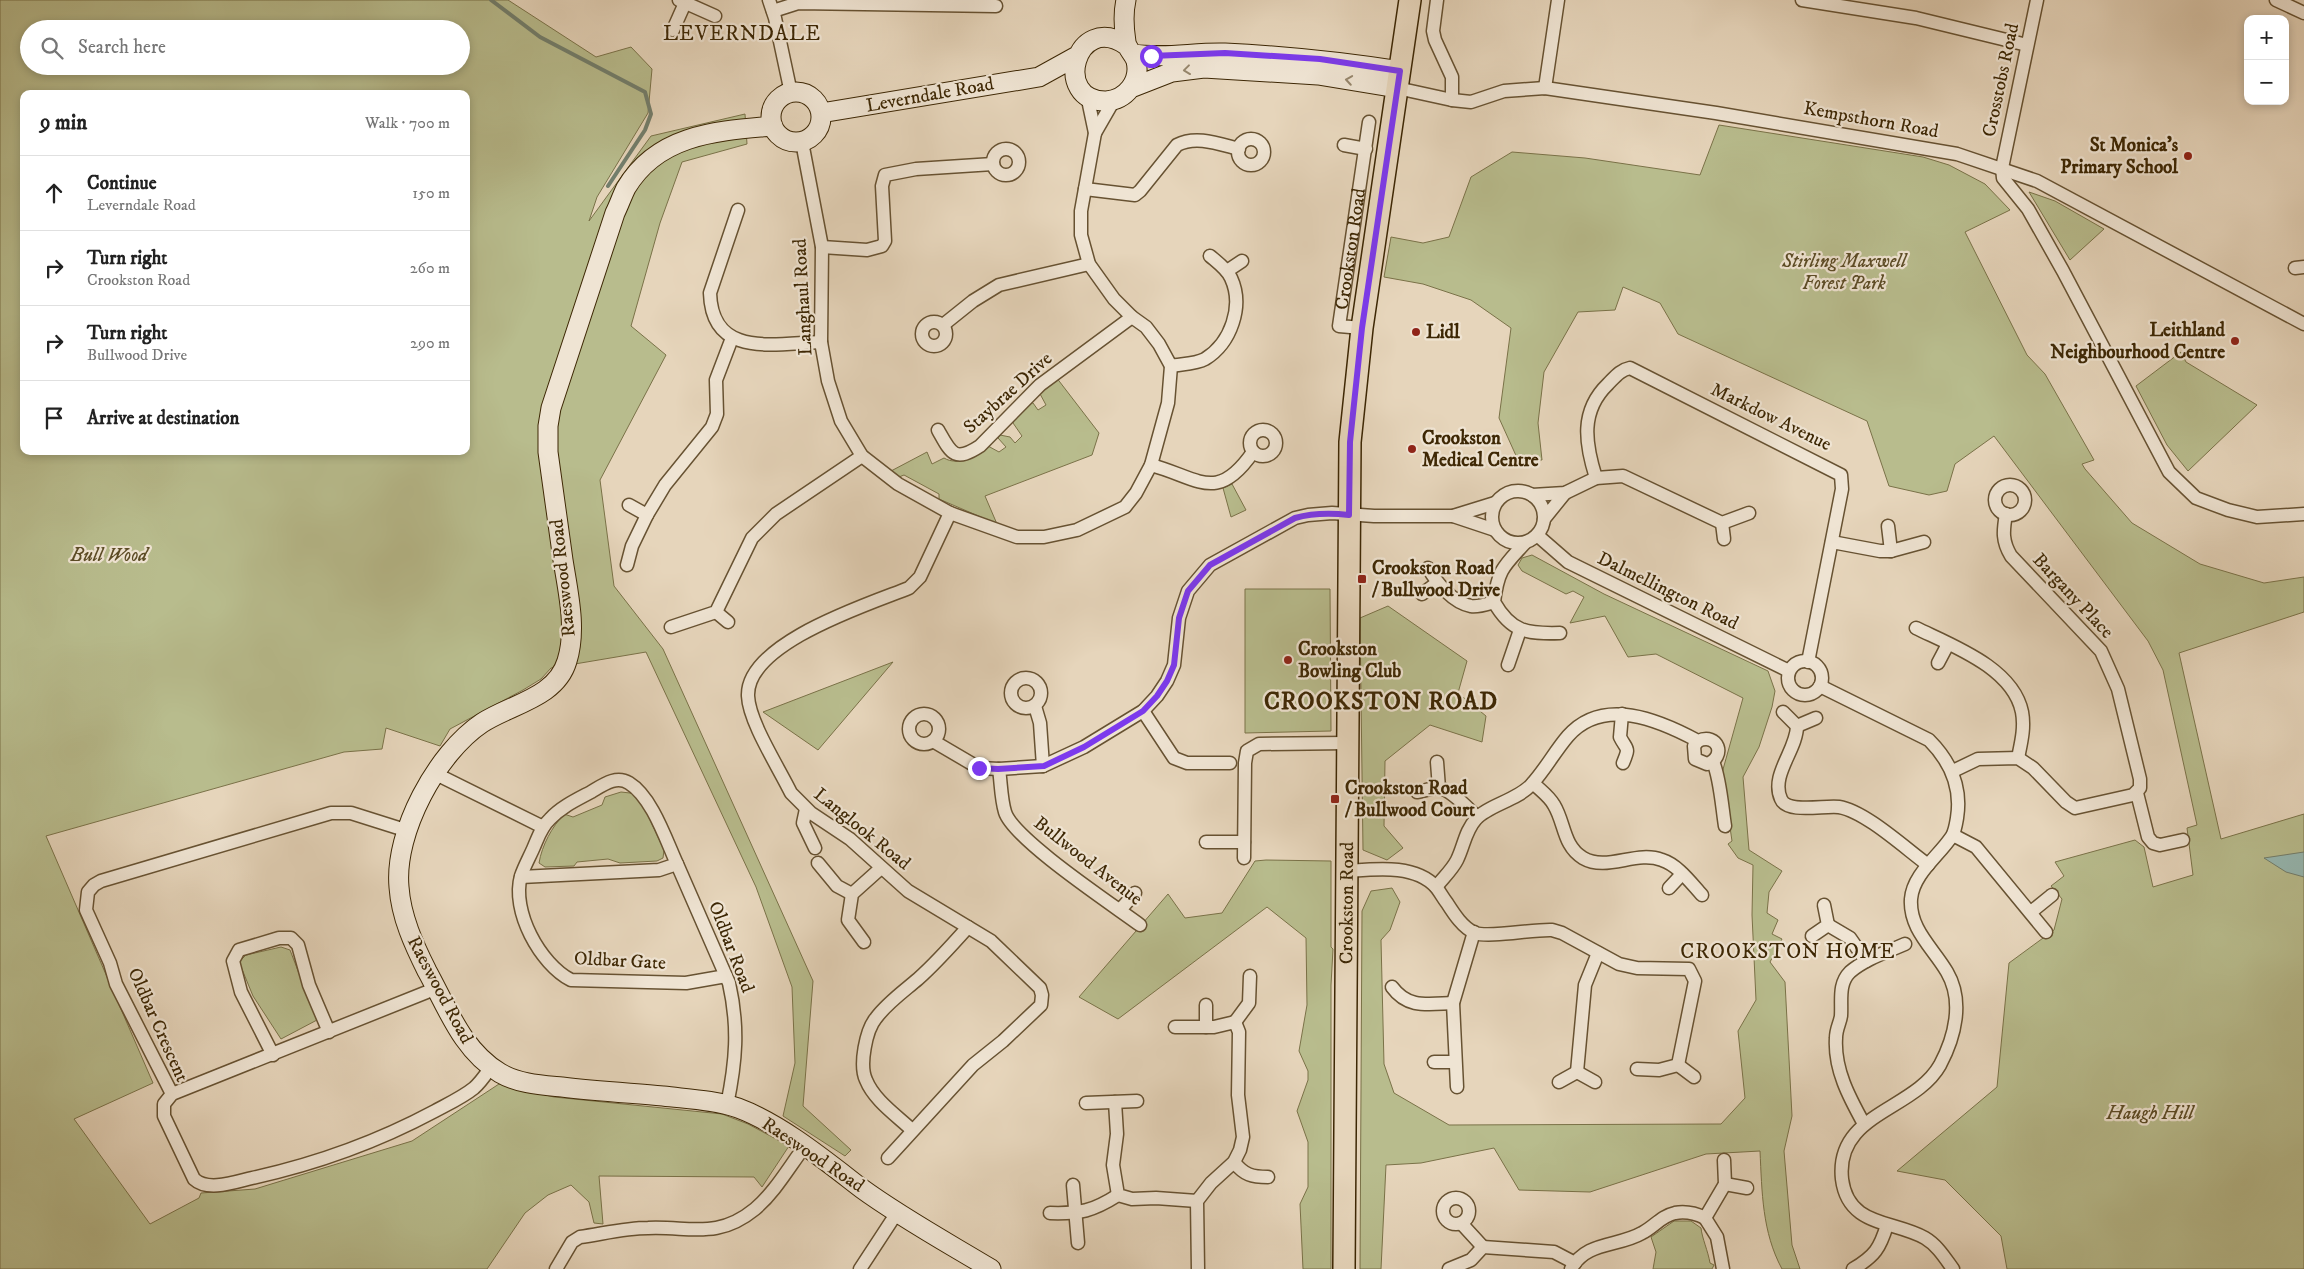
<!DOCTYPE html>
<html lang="en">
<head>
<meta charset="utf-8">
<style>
	body { margin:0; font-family:"IM FELL DW Pica",serif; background:#f6f6f6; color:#222 }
	.controls { position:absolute; right:15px; top:15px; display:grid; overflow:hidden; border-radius:10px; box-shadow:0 2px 8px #0003 }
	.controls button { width:45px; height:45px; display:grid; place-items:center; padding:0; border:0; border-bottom:1px solid #e0e0e0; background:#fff; color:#222; font:25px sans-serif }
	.stop { position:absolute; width:15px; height:15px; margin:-11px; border:4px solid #7c3aed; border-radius:50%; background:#fff }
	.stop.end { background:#7c3aed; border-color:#fff; box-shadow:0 1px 5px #0008 }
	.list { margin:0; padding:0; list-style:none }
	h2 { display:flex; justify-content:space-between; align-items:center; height:65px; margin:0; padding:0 20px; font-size:21px }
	h2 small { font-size:16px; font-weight:400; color:#767676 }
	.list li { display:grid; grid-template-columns:32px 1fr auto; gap:15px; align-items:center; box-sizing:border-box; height:75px; padding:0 20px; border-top:1px solid #e0e0e0 }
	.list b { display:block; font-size:19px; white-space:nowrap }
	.list p { margin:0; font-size:16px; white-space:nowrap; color:#767676 }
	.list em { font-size:16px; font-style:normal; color:#767676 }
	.icon { flex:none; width:28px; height:28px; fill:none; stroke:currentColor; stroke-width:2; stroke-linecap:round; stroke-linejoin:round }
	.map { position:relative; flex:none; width:2304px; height:1269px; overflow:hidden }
	.search { position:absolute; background:#fff; box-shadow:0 2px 8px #0003; left:20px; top:20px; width:450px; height:55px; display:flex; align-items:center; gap:12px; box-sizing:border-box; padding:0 18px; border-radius:28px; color:#767676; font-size:19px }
	.panel { position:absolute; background:#fff; box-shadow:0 2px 8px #0003; left:20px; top:90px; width:450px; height:365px; border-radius:10px }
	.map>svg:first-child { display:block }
</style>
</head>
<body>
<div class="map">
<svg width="2304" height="1269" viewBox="0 0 2304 1269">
	<rect width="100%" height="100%" fill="#e6d5bb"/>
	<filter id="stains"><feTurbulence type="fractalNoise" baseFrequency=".004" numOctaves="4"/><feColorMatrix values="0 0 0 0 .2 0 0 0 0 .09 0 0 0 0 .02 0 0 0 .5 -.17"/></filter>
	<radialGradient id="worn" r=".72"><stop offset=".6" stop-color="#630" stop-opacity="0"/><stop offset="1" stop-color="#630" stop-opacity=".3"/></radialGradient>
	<path fill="#b8bc8d" stroke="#7a7248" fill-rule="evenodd" d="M0 0H508L596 57 631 47 652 69 648 113 597 197 589 221 651 136 745 114 747 144 682 162 660 223 631 326 666 355 600 480 614 586 663 649 813 981 803 1106 851 1150 845 1156 783 1116 795 1063 792 987 756 887 646 652 551 668 541 679 523 690 450 729 440 746 386 728 382 749 344 752 46 836 153 1083 74 1119 150 1224 199 1198 201 1193 255 1189 412 1141 499 1084 554 1097 722 1114 748 1124 789 1146 762 1187 754 1177 599 1176 603 1224 594 1223 589 1202 571 1185 548 1195 525 1213 487 1269H0ZM29 29H461V66H29ZM24 94H466V451H24Z
		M1719 125 1923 157 1949 165 1985 184 2010 210 1965 232 2027 355 2045 374 2094 460 2082 464 2085 469 2132 523 2200 564 2264 583 2304 577V612L2179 653 2221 839 2304 814V1269H2007L2001 1236 1945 1180 1897 1171 1997 1087 2009 963 2054 930 2062 899 2051 886 2064 876 2055 862 2135 840 2144 847 2153 887 2193 875 2187 828 2197 825 2163 670 2148 641 1994 436 1955 464 1947 491 1929 495 1889 486 1867 421 1678 334 1660 303 1623 287 1615 310 1578 312 1544 372 1538 423 1542 460H1518L1499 418 1511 328 1471 300 1423 284 1384 277 1391 237 1423 243 1449 237 1471 177 1512 152 1585 158 1700 175Z
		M2029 192 2055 201 2104 229 2070 260Z
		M2181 352 2186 362 2257 405 2188 471 2167 445 2136 386Z
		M1056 377 1099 433 1092 455 985 496 997 524 939 499V494L904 475 899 477 891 471 927 452 932 464 944 458C959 467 975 454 988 446L999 452 1006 447 998 438 1000 435 1010 437 1015 443 1022 436 1013 423 1015 417 1029 402 1033 403 1038 410 1046 405 1039 392Z
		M1232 484 1246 510 1231 517 1223 488Z
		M1532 555 1604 594 1768 671 1775 691 1772 707 1759 747 1743 777 1749 850 1782 871 1769 892 1767 913 1778 920 1772 934 1782 939 1770 962 1785 982 1792 1116 1784 1151 1792 1245 1800 1269H1782C1762 1232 1762 1192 1760 1151L1706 1154 1590 1192 1519 1190 1494 1148 1421 1163 1386 1165 1381 1269H1360L1362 911 1371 891 1392 888 1400 902 1390 930 1381 940 1384 1064 1394 1093 1449 1125 1721 1124 1745 1098 1738 1031 1756 1000 1752 915 1753 865 1738 858 1728 844 1732 841 1722 773 1743 698 1656 654 1628 657 1605 616 1570 623 1584 597 1573 591 1566 594 1522 571 1518 565 1522 558Z
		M1245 589H1330L1331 731 1245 733Z
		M1388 606 1467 661 1458 693 1486 716 1482 742 1430 725 1385 761 1384 826 1403 848 1387 860 1363 850 1360 618Z
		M893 662 818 750 763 712Z
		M621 792 630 793 639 796 664 850 663 858 657 861 620 863 608 859 577 862 574 866 545 867 539 863C542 845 552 827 564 814L573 817 602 805 605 797Z
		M1266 860 1331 861V947L1333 949 1331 985V1269H1303L1300 1204 1308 1187V1142L1297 1111 1308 1080V1071L1299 1051 1307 1005 1306 938 1267 907 1118 1019 1079 997 1168 894 1185 918 1222 913 1255 861Z
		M281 947 290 950 317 1020 281 1039 253 996 239 962 246 955Z
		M1674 1221H1691L1701 1228C1702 1238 1708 1251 1710 1263L1714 1265 1712 1269H1653L1656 1252 1651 1237Z"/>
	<path fill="#96b8b2" stroke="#727e6c" d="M2304 852V877L2286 872 2264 858Z"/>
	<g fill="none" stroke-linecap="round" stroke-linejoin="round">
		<path stroke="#727e6c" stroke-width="4" d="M491 0 540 37 645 92 651 114 645 130 608 186"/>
		<defs>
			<g id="street">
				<path d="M679 0 715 16"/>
				<path d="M769 0 775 18 791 93"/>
				<path d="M1437 0 1433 31 1435 40 1452 77V100"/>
				<path d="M1802 0 1916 18 2027 45"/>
				<path d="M2037 0 2002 168 2003 178 2028 209 2063 271 2169 472 2196 498 2228 510 2257 517 2304 514"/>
				<path d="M2276 0 2304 13"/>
				<path d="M773 11 798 3 996 6"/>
				<path d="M673 30 685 3"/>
				<path d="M1397 88 1452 100 1471 102 1504 91 1545 88 1716 113 1957 154 2037 181 2304 324"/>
				<path d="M1545 88 1558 0"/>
				<path d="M1095 133 1114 100"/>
				<circle cx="1251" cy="152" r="13"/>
				<path d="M802 142 822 247 821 342 828 381 841 421 862 456 898 484 950 513 1017 537H1044L1077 530 1125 507 1136 493 1151 465 1168 403 1171 366 1159 344 1146 327 1132 317 1114 299 1089 264 1081 235V211L1095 133 1087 95"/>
				<path d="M1344 145 1366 149"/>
				<circle cx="1006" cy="162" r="13"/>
				<path d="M1085 189 1135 195 1140 191 1177 145C1196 135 1219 144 1239 149"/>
				<path d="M738 210 710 293C712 359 775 343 821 342"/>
				<path d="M822 247 867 250 882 246 885 241 882 186 885 175 916 169 993 164"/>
				<path d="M2295 268 2304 267"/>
				<path d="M1227 271 1242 261"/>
				<circle cx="934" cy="334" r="12"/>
				<path d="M943 325 973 301 999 285 1089 264"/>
				<path id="s1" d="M1362 328 1339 326 1369 122"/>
				<path d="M1171 366C1181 364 1196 364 1205 359 1231 343 1244 306 1231 278 1227 269 1217 262 1210 256"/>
				<circle cx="1263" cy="443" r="13"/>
				<path d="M938 430C951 453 954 463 980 446L1040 385 1132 317"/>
				<path d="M1151 465C1199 478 1217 504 1253 452"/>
				<path d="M1596 478C1585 443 1580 411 1608 384 1615 377 1620 370 1630 368L1841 475 1842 489 1808 662"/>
				<circle cx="2010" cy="500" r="15"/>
				<circle cx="1518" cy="517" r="26"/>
				<path d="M1532 495 1565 493 1596 478 1623 476 1722 523 1749 513"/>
				<path d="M629 505 647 515"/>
				<path d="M1453 516 1495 530"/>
				<path d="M1544 519 1565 493"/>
				<path d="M1722 523 1724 539"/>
				<path d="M1888 526 1891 551"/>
				<path d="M1537 535 1568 562 1789 671"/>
				<path d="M1832 542 1880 551H1891L1924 542"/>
				<path d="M1525 543C1504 566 1498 569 1494 602 1511 632 1527 634 1560 633"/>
				<path d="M627 565 632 546 647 515 665 485 712 427 717 414 716 380 732 338"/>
				<path d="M1428 568C1437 583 1453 603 1471 606 1479 607 1487 604 1494 602"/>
				<path d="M1422 594 1437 583"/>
				<path d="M716 612 728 622"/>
				<path d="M671 627 716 612 752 538 776 514 862 456"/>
				<path d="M1916 628C1953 646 2013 668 2022 712 2025 728 2021 743 2018 758"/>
				<circle cx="1805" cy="678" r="17"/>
				<path d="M1938 663 1948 644"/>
				<path d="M1508 665 1520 630"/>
				<circle cx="1026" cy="693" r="15"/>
				<path d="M1820 686 1929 740C1951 762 1962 787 1957 818 1956 824 1955 831 1952 836 1939 856 1913 874 1911 899 1909 929 1933 948 1947 972 1964 1001 1955 1037 1940 1065 1914 1111 1835 1113 1842 1179 1848 1227 1893 1220 1925 1238 1937 1245 1945 1258 1953 1269"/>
				<path d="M1035 706 1040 723 1043 766"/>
				<path d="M1143 711 1174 758 1187 763H1230"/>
				<path d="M1783 712 1797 726C1797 750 1770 775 1781 799 1787 814 1825 805 1839 807 1865 811 1906 849 1928 865"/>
				<path d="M1622 714 1620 737C1627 751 1630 746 1623 763"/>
				<circle cx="924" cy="729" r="15"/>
				<path d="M1797 726 1816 718"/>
				<path d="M933 741 979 768 999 769 1043 766 1084 747 1143 711 1157 696 1167 681 1174 665 1179 618 1188 591 1210 565 1295 518 1308 515 1332 513 1374 516H1453L1495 503"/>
				<path d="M1437 762 1439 788"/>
				<path d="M1713 762C1720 777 1722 807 1725 826"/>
				<path d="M999 769C1001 783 1001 799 1005 812 1013 839 1113 905 1140 925"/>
				<path d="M1953 771 1978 759 2018 758 2033 768 2066 802 2075 808 2133 795 2140 788V779L2118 689 2101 651 2011 556C2002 541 2003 531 2006 514"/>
				<path d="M434 773 543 827"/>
				<path d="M1533 783C1540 790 1549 796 1554 805 1565 823 1563 846 1583 858 1607 872 1636 850 1662 860 1678 865 1691 883 1702 895"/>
				<path d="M1417 792C1424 791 1431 788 1438 788 1449 788 1469 809 1477 817"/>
				<path d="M2137 793 2148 837 2153 843 2160 845 2183 840"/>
				<path d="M806 809 803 823 815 848"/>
				<path d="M1953 835 1976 847 2046 932"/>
				<path d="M1206 842H1244"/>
				<path d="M1244 858 1245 763 1247 751 1259 744 1347 743"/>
				<path d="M818 863 837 886 852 894"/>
				<path d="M677 864C666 840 652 797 629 783 616 775 603 785 591 792 576 800 561 807 550 819 541 827 538 838 533 849 529 858 524 867 521 876 511 911 540 964 571 980L686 983 726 976"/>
				<path d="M1348 871C1376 869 1415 864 1436 887 1440 892 1443 898 1447 903 1454 914 1463 928 1475 933 1489 938 1534 929 1552 930L1562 933 1619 964 1637 968 1689 969 1695 981 1678 1065 1659 1070 1637 1069"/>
				<path d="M521 877 659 870 677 864 729 983C739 1027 736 1062 727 1105"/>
				<path d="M1436 887C1443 878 1452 870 1457 860 1464 846 1465 831 1476 819 1487 806 1517 800 1531 785 1545 770 1555 751 1568 736 1603 696 1659 720 1698 741 1718 732 1727 757 1707 764L1695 759 1694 746 1698 741"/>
				<path d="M1669 888 1682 874"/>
				<path d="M1120 910 1135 893"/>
				<path d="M2031 912 2052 895"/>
				<path d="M1828 925 1850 938 1866 961"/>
				<path d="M1812 936 1828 925 1824 905"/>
				<path d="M864 942 848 920 852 894 881 868"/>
				<path d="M1392 987C1408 1009 1428 1004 1453 1003"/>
				<path d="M437 988 172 1094 164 1104V1116L194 1179C208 1192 235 1182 252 1178 316 1164 377 1142 435 1111 448 1104 463 1097 474 1088 481 1082 486 1074 491 1067"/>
				<path d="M1206 1005V1027"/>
				<path d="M1235 1022 1249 1003 1250 976"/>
				<path d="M1175 1027H1214L1235 1022 1239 1032 1238 1095 1243 1137 1240 1150 1234 1162 1211 1183 1197 1201 1198 1269"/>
				<path d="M273 1055 241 992 233 961 239 950 279 938H291L298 945 309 985 329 1032"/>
				<path d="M1434 1062H1454"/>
				<path d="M1678 1065 1694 1077"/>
				<path d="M1577 1072 1585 985 1598 953"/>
				<path d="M1559 1082 1577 1072 1595 1082"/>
				<path d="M1457 1087 1453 1003 1474 932"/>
				<path d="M172 1094 116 984 110 963 86 910 88 892 94 885 101 881 331 813H351L408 831"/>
				<path d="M1115 1102 1117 1134 1113 1165 1118 1195 1132 1199 1156 1198 1197 1201"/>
				<path d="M1086 1103 1137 1101"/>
				<path d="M1864 1124C1849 1097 1834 1069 1836 1038 1836 1029 1840 1023 1841 1016 1842 1000 1838 984 1850 972 1865 959 1887 952 1905 944"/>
				<path d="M912 1130C896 1115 874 1100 866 1080 859 1065 866 1030 876 1018 887 1003 904 991 918 979 936 963 952 945 968 927"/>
				<path d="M888 1158 973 1065 1003 1041 1041 1005 1042 995 1040 988 991 941 908 891 850 839 811 813 791 793C779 768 749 722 748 696 746 643 869 604 909 588L920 577 950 513"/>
				<path d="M1234 1162C1244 1175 1252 1177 1268 1177"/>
				<path d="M1725 1184 1747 1188"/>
				<path d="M1073 1185 1078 1243"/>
				<circle cx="1456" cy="1211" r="13"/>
				<path d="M1050 1213C1080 1214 1093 1211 1118 1195"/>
				<path d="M1705 1218 1717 1237 1723 1269"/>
				<path d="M1461 1223 1483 1247"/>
				<path d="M556 1269 572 1242 580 1237C602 1234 625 1228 648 1228 690 1226 717 1240 755 1209 775 1192 789 1167 805 1146"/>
				<path d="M860 1269 898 1211"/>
				<path d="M1449 1269 1471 1260 1483 1247 1554 1252 1575 1263"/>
				<path d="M1571 1269C1586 1241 1618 1247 1642 1233 1654 1227 1661 1216 1675 1213 1686 1211 1695 1213 1705 1218L1725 1184 1724 1160"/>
				<path d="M1853 1269C1875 1256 1880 1248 1887 1225"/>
			</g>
			<path id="secondary" d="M1126 0C1123 13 1124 29 1126 42 1127 49 1134 54 1136 61 1141 81 1126 100 1106 101 1052 102 1075 11 1126 45
				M1133 54C1164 59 1194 52 1225 53 1284 56 1342 62 1400 71
				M1131 88 1172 72 1204 68 1318 75 1397 88
				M771 117a25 25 0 1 1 50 0a25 25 0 1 1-50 0Z
				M821 113 1039 77 1077 56
				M773 126C717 131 658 134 626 188 622 196 619 205 615 213L551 408 548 426V452C553 488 558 524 563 560 568 592 577 629 567 661 556 698 511 704 482 723 437 753 394 832 399 887 401 917 414 945 427 971 448 1009 462 1050 500 1073 519 1084 541 1085 562 1087 595 1091 629 1093 663 1096 688 1099 715 1100 738 1108 781 1124 826 1161 861 1188 902 1218 948 1243 991 1269"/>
			<g id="primary">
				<path id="s2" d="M1344 1269 1350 442 1362 328 1410 0"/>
			</g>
		</defs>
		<use href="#street" stroke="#675232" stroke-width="15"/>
		<use href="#secondary" stroke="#3d2704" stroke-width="21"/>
		<use href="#primary" stroke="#3d2704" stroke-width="24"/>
		<use href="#street" stroke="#efe4d3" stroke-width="12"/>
		<use href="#secondary" stroke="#efe4d3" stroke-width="19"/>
		<use href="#primary" stroke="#e6d5bb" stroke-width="21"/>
	</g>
	<defs><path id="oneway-chevron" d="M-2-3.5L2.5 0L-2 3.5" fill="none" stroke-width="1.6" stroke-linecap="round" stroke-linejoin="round" transform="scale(1.25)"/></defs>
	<g stroke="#96866c">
		<use href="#oneway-chevron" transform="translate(1187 70) rotate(173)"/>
		<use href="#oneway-chevron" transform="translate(1349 80) rotate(-171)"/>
	</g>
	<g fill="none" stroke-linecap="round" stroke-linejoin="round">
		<path stroke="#7c3aed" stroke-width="6" d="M979 768 998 769 1044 766 1084 747 1143 711 1157 696 1167 681 1174 665 1179 618 1188 591 1210 565 1295 518C1313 513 1330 513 1349 515L1350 442 1362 328 1400 71 1320 59 1225 53 1151 56"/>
	</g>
	<g fill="#8f2418" stroke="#efe4d3" stroke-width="2">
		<circle cx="2188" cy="156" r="5"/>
		<circle cx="1416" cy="332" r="5"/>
		<circle cx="2235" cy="341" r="5"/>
		<circle cx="1412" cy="449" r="5"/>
		<rect x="1357" y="574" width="10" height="10" rx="2.5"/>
		<circle cx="1288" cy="660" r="5"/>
		<rect x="1330" y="794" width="10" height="10" rx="2.5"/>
	</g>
	<g text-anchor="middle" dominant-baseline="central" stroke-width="4.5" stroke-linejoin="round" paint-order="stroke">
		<g font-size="19" fill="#3d2704" stroke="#efe4d3">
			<text transform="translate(2001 80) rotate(-78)">Crosstobs Road</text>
			<text transform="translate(930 95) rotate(-10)">Leverndale Road</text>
			<text transform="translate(1871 120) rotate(10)">Kempsthorn Road</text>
			<text stroke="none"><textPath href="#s1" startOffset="101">Crookston Road</textPath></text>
			<text transform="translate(803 297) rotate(-93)">Langhaul Road</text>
			<text transform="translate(1008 393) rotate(-42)">Staybrae Drive</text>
			<text transform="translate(1771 417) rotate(26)">Markdow Avenue</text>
			<text transform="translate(563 578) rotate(-96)">Raeswood Road</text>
			<text transform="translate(1668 591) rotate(26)">Dalmellington Road</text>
			<text transform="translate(2073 596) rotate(47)">Bargany Place</text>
			<text transform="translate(862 829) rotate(39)">Langlook Road</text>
			<text transform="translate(1088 861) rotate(38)">Bullwood Avenue</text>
			<text stroke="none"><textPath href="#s2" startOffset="366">Crookston Road</textPath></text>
			<text transform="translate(731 947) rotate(69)">Oldbar Road</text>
			<text transform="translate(620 961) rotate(3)">Oldbar Gate</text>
			<text transform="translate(440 990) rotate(62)">Raeswood Road</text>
			<text transform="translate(158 1025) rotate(66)">Oldbar Crescent</text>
			<text transform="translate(813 1155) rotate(34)">Raeswood Road</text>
		</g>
		<g font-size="19" font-weight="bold" fill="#3d2704" stroke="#efe4d3" text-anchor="start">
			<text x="2178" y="145" text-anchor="end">St Monica's<tspan x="2178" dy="22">Primary School</tspan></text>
			<text x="2225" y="330" text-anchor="end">Leithland<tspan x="2225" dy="22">Neighbourhood Centre</tspan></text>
			<text x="1426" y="332">Lidl</text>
			<text x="1422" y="438">Crookston<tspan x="1422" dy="22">Medical Centre</tspan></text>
			<text x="1372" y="568">Crookston Road<tspan x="1372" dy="22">/ Bullwood Drive</tspan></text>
			<text x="1298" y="649">Crookston<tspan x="1298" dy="22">Bowling Club</tspan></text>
			<text x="1345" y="788">Crookston Road<tspan x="1345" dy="22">/ Bullwood Court</tspan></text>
		</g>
		<g font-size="19" font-style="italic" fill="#5c4c26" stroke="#efe4d3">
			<text x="1844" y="261">Stirling Maxwell<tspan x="1844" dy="22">Forest Park</tspan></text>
			<text x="109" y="555">Bull Wood</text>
			<text x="2150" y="1113">Haugh Hill</text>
		</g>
		<g font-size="21" letter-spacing="1" fill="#3d2704" stroke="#efe4d3">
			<text x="742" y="34">LEVERNDALE</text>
			<text x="1788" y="952">CROOKSTON HOME</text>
		</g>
		<g font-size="24" font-weight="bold" letter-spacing="1" fill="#3d2704" stroke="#efe4d3">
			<text x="1381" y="702">CROOKSTON ROAD</text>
		</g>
	</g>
	<rect width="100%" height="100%" filter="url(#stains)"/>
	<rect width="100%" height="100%" fill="url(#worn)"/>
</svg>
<div class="controls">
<button>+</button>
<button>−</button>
</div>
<div class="stop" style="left:1151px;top:56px"></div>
<div class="stop end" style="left:979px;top:768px"></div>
<div class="search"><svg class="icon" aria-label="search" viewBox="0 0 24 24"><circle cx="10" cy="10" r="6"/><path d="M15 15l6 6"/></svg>Search here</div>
<section class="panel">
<h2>9 min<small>Walk · 700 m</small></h2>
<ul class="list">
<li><svg class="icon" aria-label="ahead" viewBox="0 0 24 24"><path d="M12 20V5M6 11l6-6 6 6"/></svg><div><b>Continue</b><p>Leverndale Road</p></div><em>150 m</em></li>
<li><svg class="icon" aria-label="right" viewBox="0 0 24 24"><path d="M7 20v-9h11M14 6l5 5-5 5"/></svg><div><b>Turn right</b><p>Crookston Road</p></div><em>260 m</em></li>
<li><svg class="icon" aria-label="right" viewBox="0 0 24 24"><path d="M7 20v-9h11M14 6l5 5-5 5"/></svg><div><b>Turn right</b><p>Bullwood Drive</p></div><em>290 m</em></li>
<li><svg class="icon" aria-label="arrive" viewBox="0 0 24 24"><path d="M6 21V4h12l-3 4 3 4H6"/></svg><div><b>Arrive at destination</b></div></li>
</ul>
</section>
</div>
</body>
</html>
